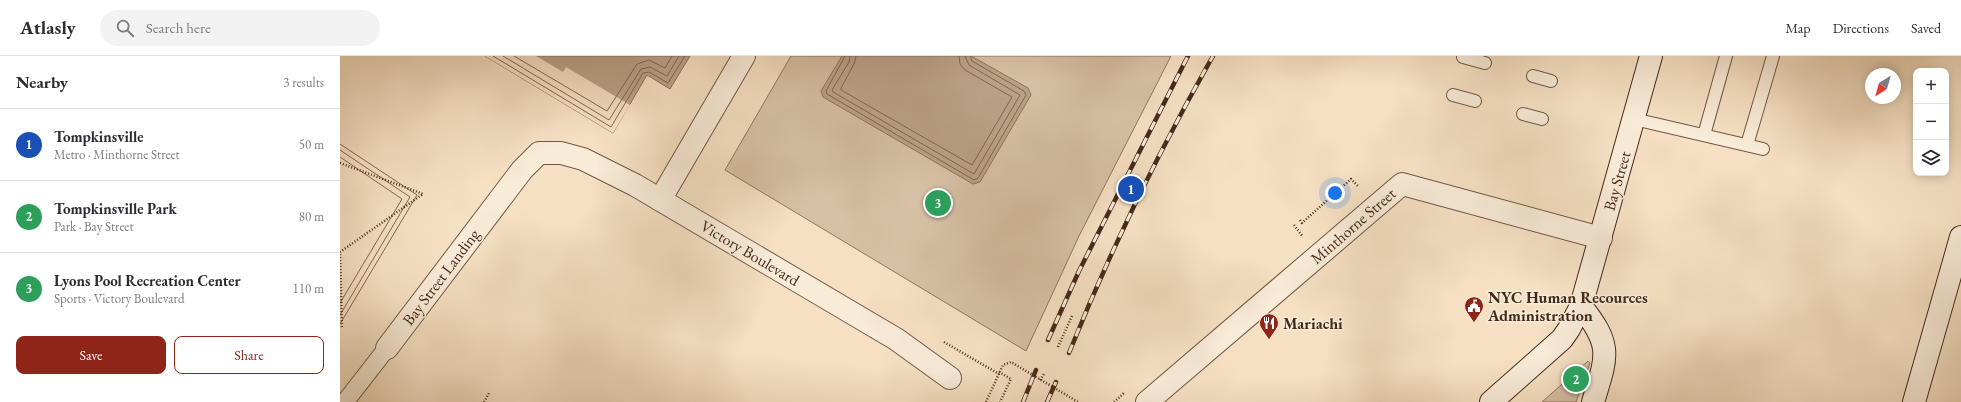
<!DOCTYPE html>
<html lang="en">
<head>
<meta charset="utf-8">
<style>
	body { margin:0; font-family:"EB Garamond",serif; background:#f2f2f3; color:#2b2b33 }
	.controls { position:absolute; right:12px; top:12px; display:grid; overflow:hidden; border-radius:8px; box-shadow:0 2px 10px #0003 }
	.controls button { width:36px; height:36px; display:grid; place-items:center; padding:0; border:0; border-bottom:1px solid #e1e1e2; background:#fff; color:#2b2b33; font:20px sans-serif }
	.compass { position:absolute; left:1525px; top:12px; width:36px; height:36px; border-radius:50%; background:#fff; box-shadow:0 2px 10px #0003; rotate:217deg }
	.you { position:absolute; left:995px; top:137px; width:14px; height:14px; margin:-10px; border:3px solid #fff; border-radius:50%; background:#1a73e8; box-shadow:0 0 0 6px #1a73e833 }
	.badge { display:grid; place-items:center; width:26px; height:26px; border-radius:50%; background:#8f2418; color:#fff; font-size:13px; font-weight:700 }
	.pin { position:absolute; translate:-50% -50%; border:2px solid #fff; box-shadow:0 1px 4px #0006 }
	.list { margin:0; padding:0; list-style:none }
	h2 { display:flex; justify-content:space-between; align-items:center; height:52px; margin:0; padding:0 16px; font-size:17px }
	h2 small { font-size:13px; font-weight:400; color:#7c7c81 }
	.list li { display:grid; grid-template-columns:26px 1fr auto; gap:12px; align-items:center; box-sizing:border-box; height:72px; padding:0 16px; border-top:1px solid #e1e1e2 }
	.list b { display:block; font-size:15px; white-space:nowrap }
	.list p { margin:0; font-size:13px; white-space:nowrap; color:#7c7c81 }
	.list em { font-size:13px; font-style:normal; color:#7c7c81 }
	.actions { display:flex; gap:8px; padding:12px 16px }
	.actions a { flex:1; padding:9px 0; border:1px solid #8f2418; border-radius:8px; text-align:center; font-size:14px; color:#8f2418 }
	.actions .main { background:#8f2418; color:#fff }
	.icon { flex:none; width:22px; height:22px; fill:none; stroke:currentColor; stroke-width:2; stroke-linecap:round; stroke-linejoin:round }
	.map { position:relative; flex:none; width:1621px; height:346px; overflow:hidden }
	header { display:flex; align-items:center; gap:24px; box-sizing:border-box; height:56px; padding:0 20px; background:#fff; border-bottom:1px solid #e1e1e2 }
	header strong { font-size:19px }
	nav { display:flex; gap:22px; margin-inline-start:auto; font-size:14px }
	.search { width:280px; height:36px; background:#f2f2f3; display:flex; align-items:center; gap:10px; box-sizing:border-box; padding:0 14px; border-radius:22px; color:#7c7c81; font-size:15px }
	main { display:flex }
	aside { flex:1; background:#fff }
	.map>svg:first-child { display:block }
</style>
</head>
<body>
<header>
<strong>Atlasly</strong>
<div class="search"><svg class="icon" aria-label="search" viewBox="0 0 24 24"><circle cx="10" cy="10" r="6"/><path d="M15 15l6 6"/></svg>Search here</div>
<nav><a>Map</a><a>Directions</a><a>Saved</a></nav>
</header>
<main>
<aside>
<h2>Nearby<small>3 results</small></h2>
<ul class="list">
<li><span class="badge" style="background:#1a4fb4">1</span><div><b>Tompkinsville</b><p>Metro · Minthorne Street</p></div><em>50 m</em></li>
<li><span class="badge" style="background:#2e9e5b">2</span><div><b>Tompkinsville Park</b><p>Park · Bay Street</p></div><em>80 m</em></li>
<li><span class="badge" style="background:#2e9e5b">3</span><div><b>Lyons Pool Recreation Center</b><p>Sports · Victory Boulevard</p></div><em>110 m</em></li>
</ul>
<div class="actions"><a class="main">Save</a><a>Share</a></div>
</aside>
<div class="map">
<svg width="1621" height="346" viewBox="0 0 1621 346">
	<rect width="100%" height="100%" fill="#f5e0c3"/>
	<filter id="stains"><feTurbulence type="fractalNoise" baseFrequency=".005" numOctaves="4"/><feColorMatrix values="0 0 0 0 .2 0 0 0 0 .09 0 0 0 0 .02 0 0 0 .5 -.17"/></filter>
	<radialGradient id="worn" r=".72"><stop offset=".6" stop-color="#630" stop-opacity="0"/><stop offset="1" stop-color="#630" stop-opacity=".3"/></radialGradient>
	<path fill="#d7c1a6" stroke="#8e7660" d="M451 0H831L739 180 686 295 385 114Z
		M1248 305 1250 307 1236 346H1202Z"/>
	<path fill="#baa289" stroke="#8c725c" d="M145 0H350L330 33 307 19 273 77Z
		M502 0H631L688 32 691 39 640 126 633 128 483 41 481 35Z"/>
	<path fill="#f5e0c3" d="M145 0H196L223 16 226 11 290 49 273 77Z
		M0 83 83 138 2 272 0 271V196L10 180 0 170Z"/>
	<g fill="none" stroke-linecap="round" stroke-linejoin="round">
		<path stroke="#806651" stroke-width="1" d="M153 0 271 71 303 17 309 16 328 27 345 0
			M163 0 269 64 301 13 310 11 327 20 339 0
			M174 0 267 55 297 8 309 4 325 12 332 0
			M505 0 486 35 487 38 634 124 638 122 686 39 684 35 632 5 630 0
			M510 0 509 6 492 34 493 36 634 118 680 39 629 9 625 0
			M516 0 514 8 501 32V34L632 109 672 41 625 14 620 8 619 0
			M0 88 77 139 0 268
			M0 94 70 141 0 259
			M0 101 62 143 0 247"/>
		<defs>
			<path id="service" d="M1123 1 1145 7
				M1193 20 1211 25
				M1113 39 1135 45
				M1183 58 1202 63
				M1294 63 1423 93
				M1364 79 1386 0
				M1407 89 1433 0"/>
			<path id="pedestrian" d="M5 346 47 292"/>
			<path id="minor" d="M320 144 404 0
				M47 292 182 114 199 97H221L243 103 295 129 556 283 610 322
				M807 346 1062 128 1261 182"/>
			<path id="secondary" d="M1241 250C1273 290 1267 300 1253 346
				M1151 346 1222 283 1229 273 1241 250 1311 0
				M1574 346 1621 181"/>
		</defs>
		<use href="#service" stroke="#725844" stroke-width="14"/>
		<use href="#pedestrian" stroke="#725844" stroke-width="19"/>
		<use href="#minor" stroke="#725844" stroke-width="24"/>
		<use href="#secondary" stroke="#462a19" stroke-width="24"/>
		<path stroke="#462a19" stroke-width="2.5" stroke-dasharray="1 2" stroke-linecap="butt" d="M0 107 83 138 0 196 2 272
			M960 164 962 167 1011 123 1019 131
			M954 169 963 181
			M604 286 659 318
			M718 291 732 260
			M659 316 671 323 660 346
			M700 324 704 318
			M144 346 149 337
			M774 346 784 337"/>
		<use href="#service" stroke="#f8ebd8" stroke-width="12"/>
		<use href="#pedestrian" stroke="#f8ebd8" stroke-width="17"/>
		<use href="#minor" stroke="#f8ebd8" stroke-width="22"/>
		<use href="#secondary" stroke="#f8ebd8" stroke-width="22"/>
		<defs>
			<path id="rail" d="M708 284 739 215 848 0
				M729 297C770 195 819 95 873 0
				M683 346 696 314
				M707 346 716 326"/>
		</defs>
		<use href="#rail" stroke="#462a19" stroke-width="4.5"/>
		<use href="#rail" stroke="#f8ebd8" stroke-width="3" stroke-dasharray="9" stroke-linecap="butt"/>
		<path stroke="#462a19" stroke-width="2.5" stroke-dasharray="1 2" stroke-linecap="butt" d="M646 346 663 309 671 306 738 346"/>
	</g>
	<defs>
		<symbol id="civic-pin" viewBox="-11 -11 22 30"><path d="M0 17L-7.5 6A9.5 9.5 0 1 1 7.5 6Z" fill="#8f2418" stroke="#f8ebd8"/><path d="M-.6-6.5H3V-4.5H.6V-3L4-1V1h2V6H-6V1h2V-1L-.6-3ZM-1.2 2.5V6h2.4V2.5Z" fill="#fff"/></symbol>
		<symbol id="restaurant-pin" viewBox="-11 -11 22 30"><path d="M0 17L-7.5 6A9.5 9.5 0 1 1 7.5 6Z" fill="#8f2418" stroke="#f8ebd8"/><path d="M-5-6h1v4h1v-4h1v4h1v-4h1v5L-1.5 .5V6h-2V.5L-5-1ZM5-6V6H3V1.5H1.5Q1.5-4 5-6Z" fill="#fff"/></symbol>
	</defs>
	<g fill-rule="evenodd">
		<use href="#civic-pin" x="1123" y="239" width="22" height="30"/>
		<use href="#restaurant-pin" x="918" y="256" width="22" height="30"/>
	</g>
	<g text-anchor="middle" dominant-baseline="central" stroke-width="3" stroke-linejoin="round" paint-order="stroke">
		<g font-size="16" fill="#462a19" stroke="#f8ebd8">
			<text transform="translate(1277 125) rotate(-74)">Bay Street</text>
			<text transform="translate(1013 170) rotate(-41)">Minthorne Street</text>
			<text transform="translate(410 197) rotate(31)">Victory Boulevard</text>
			<text transform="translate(101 221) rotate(-53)">Bay Street Landing</text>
		</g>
		<g font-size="16" font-weight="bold" fill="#462a19" stroke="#f8ebd8" text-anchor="start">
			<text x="1148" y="241">NYC Human Recources<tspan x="1148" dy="18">Administration</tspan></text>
			<text x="943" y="267">Mariachi</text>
		</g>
	</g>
	<rect width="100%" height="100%" filter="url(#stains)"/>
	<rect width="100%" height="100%" fill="url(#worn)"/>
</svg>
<div class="controls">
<button>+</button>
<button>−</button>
<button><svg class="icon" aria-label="layers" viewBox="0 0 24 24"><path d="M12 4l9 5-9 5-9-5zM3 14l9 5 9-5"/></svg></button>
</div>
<svg class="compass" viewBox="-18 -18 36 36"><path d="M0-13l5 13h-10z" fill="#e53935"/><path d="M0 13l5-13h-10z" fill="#7c7c81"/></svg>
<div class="you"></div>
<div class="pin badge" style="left:791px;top:133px;background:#1a4fb4">1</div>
<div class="pin badge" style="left:1236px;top:323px;background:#2e9e5b">2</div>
<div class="pin badge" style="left:598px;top:147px;background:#2e9e5b">3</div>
</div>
</main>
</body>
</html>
